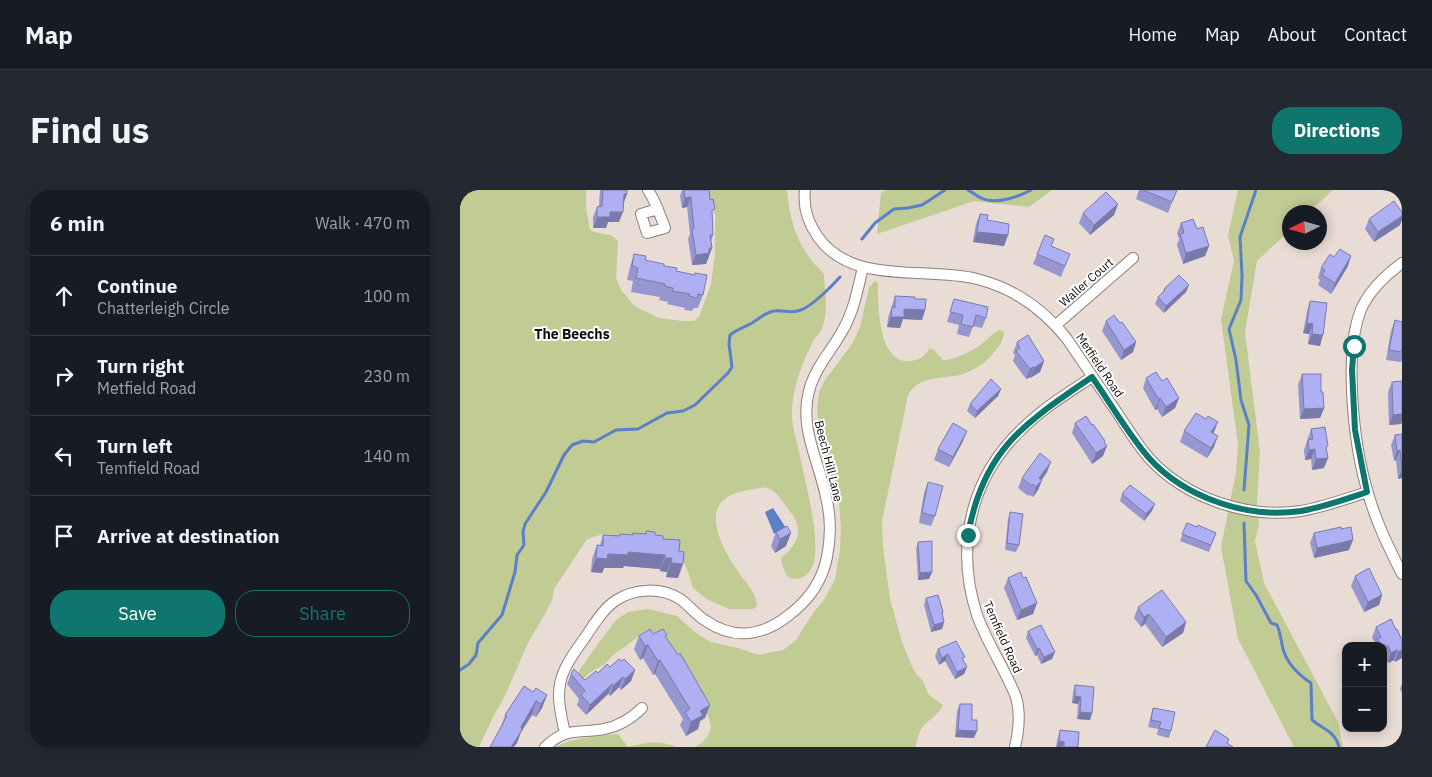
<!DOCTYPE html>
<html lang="en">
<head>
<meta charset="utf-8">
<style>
	body { margin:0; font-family:"IBM Plex Sans",sans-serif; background:#242831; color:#f1f3f6 }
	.controls { position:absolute; right:15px; bottom:15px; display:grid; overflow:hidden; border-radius:10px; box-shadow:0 2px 12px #0003 }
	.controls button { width:45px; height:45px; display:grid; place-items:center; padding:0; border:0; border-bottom:1px solid #363941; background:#171b24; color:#f1f3f6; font:25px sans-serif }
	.compass { position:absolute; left:822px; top:15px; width:45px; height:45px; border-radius:50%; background:#171b24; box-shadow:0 2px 12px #0003; rotate:265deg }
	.stop { position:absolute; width:15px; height:15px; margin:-11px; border:4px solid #0f766e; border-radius:50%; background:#fff }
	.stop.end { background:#0f766e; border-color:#fff; box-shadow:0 1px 5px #0008 }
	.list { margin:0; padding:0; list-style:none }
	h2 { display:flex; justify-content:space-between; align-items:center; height:65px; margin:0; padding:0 20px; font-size:21px }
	h2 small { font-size:16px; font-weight:400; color:#9ea1a6 }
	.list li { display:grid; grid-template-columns:32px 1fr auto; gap:15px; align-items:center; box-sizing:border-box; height:80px; padding:0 20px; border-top:1px solid #363941 }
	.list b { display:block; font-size:19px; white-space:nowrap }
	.list p { margin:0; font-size:16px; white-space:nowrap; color:#9ea1a6 }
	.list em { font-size:16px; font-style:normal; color:#9ea1a6 }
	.actions { display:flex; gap:10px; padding:15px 20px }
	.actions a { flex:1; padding:11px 0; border:1px solid #0f766e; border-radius:20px; text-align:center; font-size:18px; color:#0f766e }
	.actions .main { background:#0f766e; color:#fff }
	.icon { flex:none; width:28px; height:28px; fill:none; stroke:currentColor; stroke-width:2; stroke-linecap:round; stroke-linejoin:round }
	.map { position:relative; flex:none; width:942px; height:557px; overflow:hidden; border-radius:20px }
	header { display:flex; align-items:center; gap:30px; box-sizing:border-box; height:70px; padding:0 25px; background:#171b24; border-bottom:1px solid #363941 }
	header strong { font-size:24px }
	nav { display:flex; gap:28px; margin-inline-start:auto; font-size:18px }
	.intro { display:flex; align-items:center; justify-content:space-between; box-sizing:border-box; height:120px; padding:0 30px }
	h1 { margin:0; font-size:35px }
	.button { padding:12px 22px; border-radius:20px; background:#0f766e; color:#fff; font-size:18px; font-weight:700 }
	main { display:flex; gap:30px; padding:0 30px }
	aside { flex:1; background:#171b24; border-radius:20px; box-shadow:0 2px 12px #0003 }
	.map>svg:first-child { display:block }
</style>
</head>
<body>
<header>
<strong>Map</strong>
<nav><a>Home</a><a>Map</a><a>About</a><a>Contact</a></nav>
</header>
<div class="intro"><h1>Find us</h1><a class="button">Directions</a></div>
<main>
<aside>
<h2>6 min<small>Walk · 470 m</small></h2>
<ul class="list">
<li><svg class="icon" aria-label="ahead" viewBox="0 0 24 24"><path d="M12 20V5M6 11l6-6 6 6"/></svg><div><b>Continue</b><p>Chatterleigh Circle</p></div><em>100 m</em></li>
<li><svg class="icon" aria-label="right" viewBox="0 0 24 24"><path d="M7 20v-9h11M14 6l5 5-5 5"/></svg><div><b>Turn right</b><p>Metfield Road</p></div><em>230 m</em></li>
<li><svg class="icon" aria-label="left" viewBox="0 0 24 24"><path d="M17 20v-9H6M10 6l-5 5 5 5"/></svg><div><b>Turn left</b><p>Temfield Road</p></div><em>140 m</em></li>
<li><svg class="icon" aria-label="arrive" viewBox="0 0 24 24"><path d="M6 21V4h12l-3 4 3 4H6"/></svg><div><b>Arrive at destination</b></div></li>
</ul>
<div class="actions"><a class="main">Save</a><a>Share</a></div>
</aside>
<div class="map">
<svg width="942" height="557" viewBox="0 0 942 557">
	<rect width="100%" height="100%" fill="#e9dcd5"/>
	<path fill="#c1cb94" d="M0 0H126V17L130 40C140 46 152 41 158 52L156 88 161 100 174 115 180 119 199 128 222 131H234L239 127 251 94 255 64V25L252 16 242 0H327C330 35 339 60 364 84 365 103 369 123 361 141 359 144 356 147 354 150 343 171 333 195 332 219 331 231 335 245 338 257 344 286 358 337 355 366 354 378 347 389 334 389 324 388 323 376 321 368 339 353 345 340 329 320 323 312 317 301 307 298 304 297 300 298 296 299 279 301 258 305 256 326 255 344 267 365 277 380 283 390 297 402 297 416L293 419H269L246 409 233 398 229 385 221 365 162 346 143 344 127 349 94 399 92 411 67 455 45 506 34 525 19 557H0Z
		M427 0H592L569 17 514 11 417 44 421 2Z
		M778 0H873L849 22H829V41L797 71 785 142 800 262 797 311 799 334 795 351 804 393 878 532 883 557H834L778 449 761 357 776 282 778 255 761 129 774 71 768 45Z
		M415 91 418 93C418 114 418 166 444 171 449 172 458 170 462 167 466 165 467 161 470 158L474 160 483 170C494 170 508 163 517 157 526 152 530 144 540 140L544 142C543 151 540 156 534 162 526 173 516 179 503 184 483 190 460 184 448 205L422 331 423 356 430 409 442 452 453 479 464 493 468 504 483 515C478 527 466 530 460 541 458 546 457 552 455 557H234C242 554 250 546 251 537 252 522 208 461 198 445L191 442 182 444 152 466 145 474 129 483 113 500 116 485 140 451 156 430 168 422 189 419 217 426 237 444 251 452 278 458 298 465 323 460 336 450 353 423 363 411 375 390 380 360 381 337 379 313 359 244 357 219 359 202 365 190 392 154 400 137 409 98Z
		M158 544 168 557C185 552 200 550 216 557H95C115 547 137 546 158 544Z"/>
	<path fill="#5a80ca" d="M313 318 326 338 314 344 305 322Z"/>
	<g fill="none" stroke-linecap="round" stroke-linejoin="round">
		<path stroke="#5a80ca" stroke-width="3" d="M508 0C513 2 516 6 521 8 536 15 558 7 571 0
			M402 49 415 33 434 19 448 18 462 15 485 0
			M784 300 789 235 781 210 776 170 769 139 781 110 782 85 780 47 796 0
			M784 333 786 391 796 405 811 433 817 435C821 444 821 453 824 462 829 476 839 485 851 493L852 530C864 540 875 541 879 557
			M0 480 9 474 16 465 18 453 42 425 55 382 57 365 64 355 63 342 65 334 86 302 104 265 112 255 123 251 134 252 156 240 178 239 207 223 223 221 235 215 268 183 272 177 269 154 270 145C277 139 283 138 290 134 298 130 305 122 314 121 324 120 331 124 341 120 352 116 371 97 380 87"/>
		<defs>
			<path id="street" d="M188 0C196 12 200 25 205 38L187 43 181 24 198 19
				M345 0C343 16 348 33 358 47 392 96 466 76 517 89 553 98 584 120 607 149 624 174 641 199 658 224 668 239 677 254 689 268 725 308 788 329 841 321 864 317 886 309 907 302
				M942 73C927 84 912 98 903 115 882 159 894 257 908 303 916 332 929 358 942 384
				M596 135 673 68
				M105 543C94 497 97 486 124 449 133 436 142 420 155 411 174 398 201 397 220 409 229 415 236 425 246 431 274 450 303 446 329 425 349 410 362 392 367 367 371 347 371 327 366 307 359 271 339 238 349 201 355 177 373 159 384 138 394 120 398 98 403 77
				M85 557C107 536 119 544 144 539 160 536 171 529 182 518
				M555 557C559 540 561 524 556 507 545 479 527 453 517 425 495 357 510 288 562 239 583 218 608 203 632 187"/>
		</defs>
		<use href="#street" stroke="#8b807a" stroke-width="12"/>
		<use href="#street" stroke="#fff" stroke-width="10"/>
	</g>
	<path fill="#9696d1" d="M140 0H167V4L163 13 159 32H148L146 38H133V27L137 17 139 16Z
		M222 0H249L252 26 253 45 251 52 252 58 246 74 232 75 228 49 230 44 227 17 222 18 220 6Z
		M679 0H717L708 23 676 9Z
		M658 14 654 25 630 45 619 33 623 23Z
		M520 24 548 45 544 56 513 52 516 34Z
		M909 29 940 35 914 52 905 39Z
		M721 33 737 39 749 56 745 66 723 74 717 55 719 49 717 43Z
		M592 56 606 74 601 87 573 74 577 64Z
		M174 64 185 70 204 76 216 81 243 105 238 118H234L232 121 224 120 225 118 207 114 208 112 199 110 200 107 171 102 173 91 167 90 170 77Z
		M874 67 888 76 871 104 858 95 860 90 858 88 861 78Z
		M729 95 726 102 704 123 695 114 698 107 703 103 704 99Z
		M435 106 455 109 465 120 462 130 443 129 440 138 427 137 428 128Z
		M494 109 526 128 522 138 513 136 509 147 497 144 499 135 487 132Z
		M850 111 860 156 848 154 849 144 843 143 847 121Z
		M935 130 942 132V170L941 172 926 170 931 141Z
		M646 131 660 133 676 152 673 162 661 170 642 141Z
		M557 152 584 171 580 182 570 188V187L566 189 553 171 555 165 553 163Z
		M842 184 861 202 864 218 860 228 840 229 838 195Z
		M686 188 702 191 719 208 715 218 702 227 697 219 695 220 683 198Z
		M942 191V231L941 234 929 235 928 202 932 192Z
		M541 199 538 206 515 228 507 221 510 214Z
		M615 233 632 235 644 253 643 266 632 274 612 243Z
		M851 239 866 260 864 278 852 280 851 269 845 270 844 260Z
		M724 241 753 243 754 257 747 268 720 252Z
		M942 244V288L938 289 936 270 934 271 931 255 935 245Z
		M503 251 489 277 474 270 478 259Z
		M587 282 582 290 578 300 573 307 569 305 568 306 558 298 562 288Z
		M468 292 475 326 471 336 459 333 464 303Z
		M662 304 692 321 684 331 660 311Z
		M550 322 559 355 556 362 545 360 548 329Z
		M727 333 756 343 749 362 720 351Z
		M186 341 203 349 219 361 218 388 206 387 207 382 200 381V379L164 376 163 378H144L142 383 131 382 132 369 137 355H140L143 345 160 346V344L172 345 173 343 186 344Z
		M316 342 326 356 315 363 311 356Z
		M854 343 889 360 854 368 850 353Z
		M458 352 472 382 469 389 458 390 456 359Z
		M895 386 922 405 919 415 904 422 891 396Z
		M548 388H563L577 413 573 424 557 430 544 398Z
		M466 408 483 422 482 424 484 432 482 439 471 442 464 415Z
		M678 417 726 432 723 443 702 457 685 434 681 437 674 428Z
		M931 429 942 468 935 472 934 470 928 473 924 466 923 467V456H915V453L912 447 916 437Z
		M568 441 592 469 581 474 577 465 575 466 566 448Z
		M193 444 206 447 245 528 240 531 238 539 226 546 220 535 223 529 195 484 193 485 183 468 180 470 174 459 179 446Z
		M478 459 503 470 507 477 504 484 495 489 485 471 479 475 475 466Z
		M162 471 175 480 171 491 161 500 159 497 150 506 148 504 126 525 117 515 119 509 107 494 111 484 125 490 138 483Z
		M942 493V503L940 499Z
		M615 495 632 523 630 530 617 529 618 514 612 513 613 502Z
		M73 502 87 505 82 518 76 527 72 525 61 542 57 553 41 537 45 525Z
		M500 514 512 530 514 548 495 547 497 521Z
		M693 518 711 541 709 548 697 545 698 539 688 537 691 525Z
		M600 540 618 557H596L597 551Z"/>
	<path fill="#7a7aaa" d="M164 4H167L163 15Z
		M231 7 227 17 222 18 225 8Z
		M658 14 654 25 630 45 634 35Z
		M150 22H163L159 32H148L146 38H133L137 27Z
		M942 26V30L940 35 914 52 918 42Z
		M517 42 548 45 544 56 513 52Z
		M749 56 745 66 723 74 726 63Z
		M249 58H252L246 74 232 75 236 65Z
		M891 66 888 76 871 104 875 93Z
		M729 95 726 102 704 123 706 116Z
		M444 119 465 120 462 130 443 129 440 138 427 137 431 127Z
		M847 133 853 134 849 144 843 143Z
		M852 144 863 145 860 156 848 154Z
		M676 152 673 162 661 170 664 160Z
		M584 171 580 182 570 188 574 178Z
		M573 177 570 187 566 189 570 179Z
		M541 199 538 206 515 228 517 221Z
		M700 208 697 219 695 220 699 210Z
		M719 208 715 218 702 227 706 217Z
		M864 218 860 228 840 229 844 219Z
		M942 224V231L941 234 929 235 933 225Z
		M758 232 754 242 748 252 751 242Z
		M507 241 503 251 489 277 493 267Z
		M758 246 754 257 747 268 751 258Z
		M645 251 642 259 647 256 643 266 632 274 636 263 644 252Z
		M855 259 851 269 845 270 849 260Z
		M940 260 936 270 934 271 937 261Z
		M868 268 864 278 852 280 856 269Z
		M591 272 587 282 575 298 579 288Z
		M942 279V288L938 289Z
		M582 290 578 300 573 307 576 297Z
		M695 314 692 321 684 331 686 324Z
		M331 343 326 356 315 363 320 349Z
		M893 350 889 360 854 368 857 358Z
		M168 362 205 365 200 379 164 376 163 378H144L142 383 131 382 136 368 148 364Z
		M205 368H212L207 382 200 381Z
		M211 373 223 374 218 388 206 387Z
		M472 382 469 389 458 390 460 383Z
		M922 405 919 415 904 422 908 412Z
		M577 413 573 424 557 430 561 420Z
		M689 424 685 434 681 437 684 427Z
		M484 432 482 439 471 442 474 435Z
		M726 432 723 443 702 457 706 447Z
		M188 455 183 468 180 470 185 456Z
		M928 456 924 466 923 467 926 457Z
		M579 458 577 465 575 466 577 459Z
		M937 460 934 470 928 473 931 463Z
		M942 460V468L935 472 938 462Z
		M595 462 592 469 581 474 584 467Z
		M488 464 485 471 479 475 482 468Z
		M200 470 195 484 193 485 198 471Z
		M507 477 504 484 495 489 497 482Z
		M175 480 171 491 161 500 165 489Z
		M163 487 159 497 150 506 153 496Z
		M152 494 148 504 126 525 130 515Z
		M87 505 82 518 76 527 81 514Z
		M615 506 621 507 618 514 612 513Z
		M76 511 72 525 61 542 57 553 54 557H51L61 537Z
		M250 515 245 528 240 531 238 539 226 546 231 532 240 521Z
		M620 522 632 523 630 530 617 529Z
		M498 540 517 541 514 548 495 547Z
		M599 551 604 552 602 557H597Z"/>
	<path fill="#afaff3" stroke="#7a7aaa" d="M143 0H167V4H164L163 22H150V27H137V17L142 16Z
		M224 0H249L250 10 253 9 255 19 252 20 253 45H250L252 58H249V63L236 65 232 39H234L231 7 225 8Z
		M683 0H717L712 12Z
		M646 2 658 14 634 35 623 23Z
		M934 11 942 22V26L918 42 909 29Z
		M520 24 528 25 527 30 549 34 548 45 517 42Z
		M733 29 737 39 743 37 749 56 726 63 720 44 724 43 721 33Z
		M585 45 594 49 591 56 610 64 605 76 577 64Z
		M880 59 891 66 875 93 862 85 865 80 861 78 870 64 874 67Z
		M174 64 186 66 185 70 204 74V76L217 78 216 81 235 85V83L247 85 243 105 238 104 237 108 229 106 230 104 212 101 213 98 204 96 205 94 176 88 178 78 172 76Z
		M719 85 729 95 706 116 698 107 705 100 704 99Z
		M435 106 455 107V109H466L465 120 444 119V127H431L432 117 435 118Z
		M494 109 528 117 526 128 516 125 513 137 501 134 503 125 490 122Z
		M850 111 867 113 863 145 852 144 853 134 847 133Z
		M654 125 660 133 662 132 676 152 664 160 646 131Z
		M935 130 942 132V162L929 160Z
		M568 145 584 171 574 178 573 177 570 179 556 161 560 158 557 152Z
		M696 182 702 191 707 188 719 208 706 217 700 208 699 210 686 188Z
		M842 184H861V202H863L864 218 844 219Z
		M531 189 541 199 517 221 510 214Z
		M942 191V224L933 225 932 192Z
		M736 223 746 229 748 226 758 232 751 242 758 246 751 258 724 241Z
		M626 226 632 235 633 234 645 251 644 252 647 256 636 263 615 233Z
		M493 233 507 241 493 267 478 259Z
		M865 237 868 256 866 257 868 268 856 269 855 259 849 260 848 250 853 249 851 239Z
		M942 244V279L940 260 937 261 935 245Z
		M580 263 591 272 579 288 582 290 576 297 573 294 572 296 562 288Z
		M468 292 483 296 475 326 462 323Z
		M670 295 695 314 686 324 662 304Z
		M550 322 563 324 559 355 547 353Z
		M727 333 737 337 738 335 756 343 751 355 722 344Z
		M327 336 331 343 320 349 316 342Z
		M881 337V339L891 337 893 350 857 358 854 343Z
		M186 341 195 342V345L203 346V349L220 350 219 361 224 362 223 374 211 373 212 368H205V365L168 362V365L148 364 147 369 136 368 137 355 143 356V345L160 346V344L173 345V343L186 344Z
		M472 351V382L460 383 458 352Z
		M909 378 922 405 908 412 895 386Z
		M561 382 563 388 566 387 577 413 561 420 548 388Z
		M702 400 726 432 706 447 689 424 684 427 678 417Z
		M478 405 483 422H482L484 432 474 435 466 408Z
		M931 429 936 440 937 439 941 448H942V460L938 462 937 460 931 463 928 456 926 457 925 455 921 456 917 449 921 447 916 437Z
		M581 435 595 462 584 467 579 458 577 459 568 441Z
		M190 439 193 444 203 439 207 445 205 446 218 465 220 463 224 470 250 515 240 521 243 525 231 532 225 522 230 519 200 470 198 471 188 455 185 456 179 446Z
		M496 451 505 467 502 468 507 477 497 482 488 464 482 468 478 459Z
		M159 469 162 471 164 469 175 480 165 489 163 487 153 496 152 494 130 515 121 505 125 501 111 484 114 479 125 490 136 481 138 483 147 474 150 477Z
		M615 495 634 497 632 523 620 522 621 507 615 506Z
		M64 496 73 502 76 498 87 505 81 514 76 511 61 537 62 540 51 557H30L47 526 45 525Z
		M500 514H512V530H517V541L498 540Z
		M693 518 715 522 711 541 699 538 701 532 691 530Z
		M600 540 619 542 618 557H604V552L599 551Z
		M755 540 769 549 767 553 773 557H746Z"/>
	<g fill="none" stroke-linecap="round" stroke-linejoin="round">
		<path stroke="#0f766e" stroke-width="6" d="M508 345C523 259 565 233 632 187 651 214 668 244 689 268 725 308 788 329 841 321 864 317 886 309 907 302L895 240 892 180 894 156"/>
	</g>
	<g text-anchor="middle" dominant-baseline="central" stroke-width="4" stroke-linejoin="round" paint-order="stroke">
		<g font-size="12" fill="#0f0b09" stroke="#fff">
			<text transform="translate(626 92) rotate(-41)">Waller Court</text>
			<text transform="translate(640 175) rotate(56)">Metfield Road</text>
			<text transform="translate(369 271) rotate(76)">Beech Hill Lane</text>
			<text transform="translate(543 447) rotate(66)">Temfield Road</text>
		</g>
		<g font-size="14" font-weight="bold" fill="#0f0b09" stroke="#fff">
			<text x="112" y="144">The Beechs</text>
		</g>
	</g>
</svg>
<div class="controls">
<button>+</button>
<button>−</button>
</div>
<svg class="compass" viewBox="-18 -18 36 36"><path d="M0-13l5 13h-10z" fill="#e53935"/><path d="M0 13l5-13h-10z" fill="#9ea1a6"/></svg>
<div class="stop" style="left:894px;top:156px"></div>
<div class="stop end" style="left:508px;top:345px"></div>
</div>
</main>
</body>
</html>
